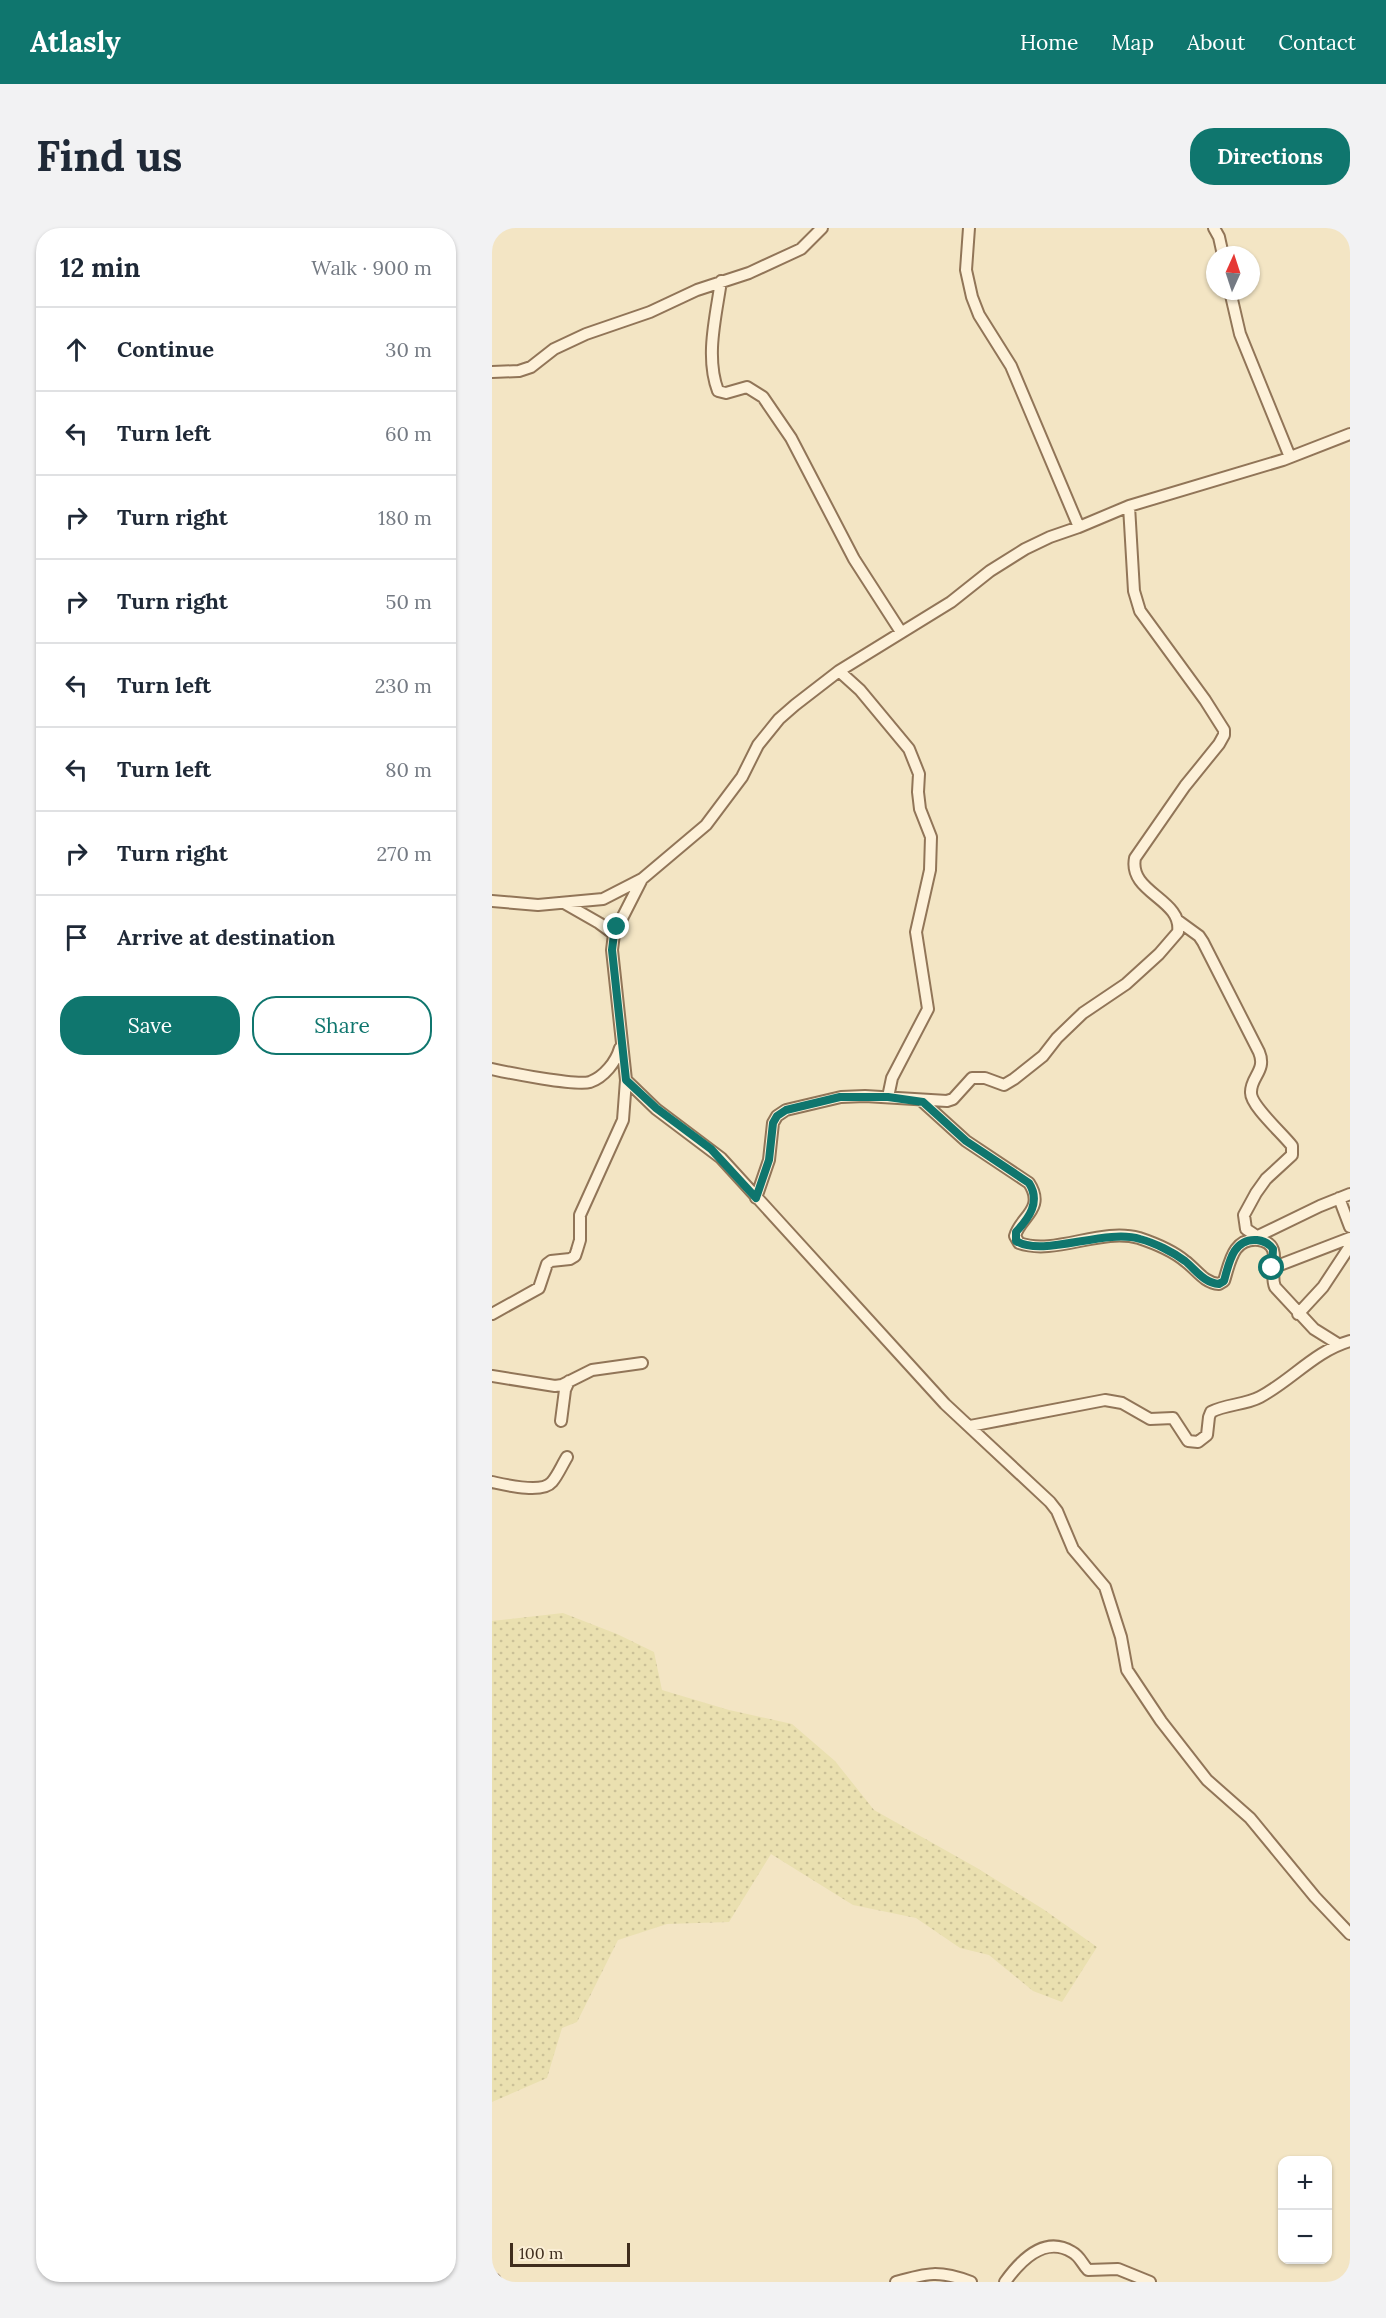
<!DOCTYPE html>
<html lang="en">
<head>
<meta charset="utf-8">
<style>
	body { margin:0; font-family:Lora,serif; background:#f2f2f3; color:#1f2937 }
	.controls { position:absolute; right:18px; bottom:18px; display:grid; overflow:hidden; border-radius:12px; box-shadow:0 2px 4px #0004 }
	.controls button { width:54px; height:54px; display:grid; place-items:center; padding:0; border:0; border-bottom:2px solid #e0e1e3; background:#fff; color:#1f2937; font:30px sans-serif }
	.compass { position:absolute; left:714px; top:18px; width:54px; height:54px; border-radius:50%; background:#fff; box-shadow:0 2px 4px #0004; rotate:3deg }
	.scale { position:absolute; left:18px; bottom:15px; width:120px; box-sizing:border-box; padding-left:6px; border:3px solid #3f2d1d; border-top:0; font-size:16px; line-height:21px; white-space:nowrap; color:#3f2d1d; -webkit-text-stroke:4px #faeed5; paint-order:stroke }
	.stop { position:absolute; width:18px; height:18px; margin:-14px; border:4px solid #0f766e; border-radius:50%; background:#fff }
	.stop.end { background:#0f766e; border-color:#fff; box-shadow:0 2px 6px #0008 }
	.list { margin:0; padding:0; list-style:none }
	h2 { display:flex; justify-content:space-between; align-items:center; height:78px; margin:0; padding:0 24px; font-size:26px }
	h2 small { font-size:20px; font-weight:400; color:#747a83 }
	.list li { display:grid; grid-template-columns:39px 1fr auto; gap:18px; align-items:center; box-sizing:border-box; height:84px; padding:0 24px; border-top:2px solid #e0e1e3 }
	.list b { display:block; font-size:22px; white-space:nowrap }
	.list em { font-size:20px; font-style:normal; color:#747a83 }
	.actions { display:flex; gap:12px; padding:18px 24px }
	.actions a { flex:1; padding:14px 0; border:2px solid #0f766e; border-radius:24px; text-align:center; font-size:21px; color:#0f766e }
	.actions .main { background:#0f766e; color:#fff }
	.icon { flex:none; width:33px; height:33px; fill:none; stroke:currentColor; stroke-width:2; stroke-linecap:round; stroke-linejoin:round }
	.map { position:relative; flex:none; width:858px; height:2054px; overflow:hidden; border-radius:24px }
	header { display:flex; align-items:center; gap:36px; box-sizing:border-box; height:84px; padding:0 30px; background:#0f766e; color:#fff }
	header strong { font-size:28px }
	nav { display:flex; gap:33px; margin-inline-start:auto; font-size:21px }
	.intro { display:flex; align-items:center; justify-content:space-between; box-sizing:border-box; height:144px; padding:0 36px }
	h1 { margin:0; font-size:42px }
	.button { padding:15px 27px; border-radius:24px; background:#0f766e; color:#fff; font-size:21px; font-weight:700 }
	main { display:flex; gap:36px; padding:0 36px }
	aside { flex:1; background:#fff; border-radius:24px; box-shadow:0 2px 4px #0004 }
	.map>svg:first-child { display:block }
</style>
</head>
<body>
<header>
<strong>Atlasly</strong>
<nav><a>Home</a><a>Map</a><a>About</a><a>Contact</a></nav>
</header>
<div class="intro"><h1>Find us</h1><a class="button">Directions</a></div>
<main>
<aside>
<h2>12 min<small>Walk · 900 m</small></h2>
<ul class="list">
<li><svg class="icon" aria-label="ahead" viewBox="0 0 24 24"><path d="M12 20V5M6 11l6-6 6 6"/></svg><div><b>Continue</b></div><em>30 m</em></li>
<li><svg class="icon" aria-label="left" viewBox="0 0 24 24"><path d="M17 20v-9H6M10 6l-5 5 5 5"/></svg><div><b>Turn left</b></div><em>60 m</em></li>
<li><svg class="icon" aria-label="right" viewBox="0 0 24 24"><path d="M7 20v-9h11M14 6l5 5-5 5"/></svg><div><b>Turn right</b></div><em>180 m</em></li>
<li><svg class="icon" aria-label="right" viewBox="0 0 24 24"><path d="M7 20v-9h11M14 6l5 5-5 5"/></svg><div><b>Turn right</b></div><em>50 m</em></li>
<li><svg class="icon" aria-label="left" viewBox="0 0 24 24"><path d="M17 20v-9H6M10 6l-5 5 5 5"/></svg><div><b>Turn left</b></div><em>230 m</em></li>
<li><svg class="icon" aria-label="left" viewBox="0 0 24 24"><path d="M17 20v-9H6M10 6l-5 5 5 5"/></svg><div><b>Turn left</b></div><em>80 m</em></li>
<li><svg class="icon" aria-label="right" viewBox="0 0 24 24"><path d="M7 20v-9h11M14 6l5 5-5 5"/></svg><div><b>Turn right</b></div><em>270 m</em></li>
<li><svg class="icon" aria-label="arrive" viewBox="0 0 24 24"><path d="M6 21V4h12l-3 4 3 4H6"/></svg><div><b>Arrive at destination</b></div></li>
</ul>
<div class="actions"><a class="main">Save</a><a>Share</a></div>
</aside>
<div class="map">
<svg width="858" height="2054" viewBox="0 0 858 2054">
	<defs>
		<pattern id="farmland-dots" width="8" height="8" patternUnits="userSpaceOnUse" patternTransform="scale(1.5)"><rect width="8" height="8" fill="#eae0b0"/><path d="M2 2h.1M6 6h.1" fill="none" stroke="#cac097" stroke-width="1.8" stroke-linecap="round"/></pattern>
	</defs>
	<rect width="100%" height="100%" fill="#f3e5c4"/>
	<path fill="url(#farmland-dots)" d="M71 1385 125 1406 162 1424 170 1462 237 1482 300 1496 343 1533 382 1582 485 1640 551 1681 605 1719 570 1774 541 1763 497 1727 468 1720 424 1690 361 1677 279 1626 237 1694 175 1696 126 1712 85 1794 70 1800 55 1850 0 1874V1393Z"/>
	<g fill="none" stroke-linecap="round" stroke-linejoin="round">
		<defs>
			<path id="minor" d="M477 0 474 42 480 69 487 87 519 138 587 299
				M722 0 727 9 731 27
				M229 53C224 88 213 129 226 163L234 165 255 159 271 169 299 210 362 331 409 404
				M738 63 748 106 798 229
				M0 144 27 143 39 139 62 121 94 106 158 84 205 62 257 45 309 21 330 0
				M347 443 368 462 417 521 427 546 426 564 428 581 439 609 438 642 424 704 436 781 400 850 396 869
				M150 651 122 706 120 722 134 852 164 881 229 930 453 1176 558 1274 565 1283 581 1321 613 1359 629 1409 635 1442 669 1493 715 1552 758 1590 823 1669 858 1706
				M0 673 46 677 111 671 150 651 214 597 250 549 266 517 287 491 303 477 347 443 459 374 498 343 533 321 558 309 587 299 637 278 791 232 858 206
				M72 675 107 695 122 706
				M685 692 707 708 711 714 767 824C775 843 758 849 759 865 759 878 791 906 800 918V927L774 951 764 965 752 987 754 1001 772 1013
				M0 841C17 845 84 858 98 854 112 849 124 834 128 820
				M431 874 474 913 537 955C554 981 528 989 523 1008L527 1015C563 1028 609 999 647 1010 662 1015 681 1023 693 1033 704 1041 712 1055 727 1056L732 1053C738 1034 741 1009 767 1012 773 1013 779 1016 781 1022 785 1034 778 1046 783 1059L822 1101 846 1116
				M264 970 277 932 281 895 285 888 294 882 349 869 373 868 455 873 461 871 480 850H493L512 857 522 851 551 828 565 810 591 785 634 756 667 726 686 704C691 671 636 665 643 630L693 558 727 516 732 507V502L713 472 648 383 642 363 637 278
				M847 970 858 999
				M766 1008 828 978 858 966
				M780 1040 858 1010
				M0 1086 47 1060 55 1036 59 1033 78 1031 83 1028 85 1022 88 1012V987L131 892 134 852
				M806 1086 831 1059 858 1018
				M0 1148 63 1158 70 1157 100 1142 150 1135
				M69 1193 73 1162 77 1153
				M478 1198 613 1172 630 1175 658 1191 681 1190 696 1213 706 1214 715 1207 717 1189 719 1184C734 1176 753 1177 768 1169 800 1152 823 1123 858 1113
				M0 1254C14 1257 50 1266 60 1254 66 1247 70 1237 75 1229
				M404 2054C435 2045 447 2042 479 2054
				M513 2054C528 2033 552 2007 580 2024 588 2028 590 2036 596 2042L626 2041 658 2054"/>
			<path id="highway" d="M0 2052 2 2054"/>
		</defs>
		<use href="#minor" stroke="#917558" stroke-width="14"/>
		<use href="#highway" stroke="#5e432c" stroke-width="18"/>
		<use href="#minor" stroke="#fdf1d9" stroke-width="10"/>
		<use href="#highway" stroke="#eca34c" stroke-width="15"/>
	</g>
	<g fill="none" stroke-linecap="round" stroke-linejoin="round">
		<path stroke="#0f766e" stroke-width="8" d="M125 699 122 706 120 722 134 852 164 880 219 921 264 970 277 932 281 895 285 888 294 882 348 869H396L431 874 474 913 537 955C549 974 537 990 524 1004V1013C551 1030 613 1000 648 1011 663 1015 681 1024 693 1033 704 1042 712 1055 727 1056L732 1053C737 1035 741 1010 765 1012 772 1013 777 1015 781 1021L780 1040"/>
	</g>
</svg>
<div class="controls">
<button>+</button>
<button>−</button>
</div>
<svg class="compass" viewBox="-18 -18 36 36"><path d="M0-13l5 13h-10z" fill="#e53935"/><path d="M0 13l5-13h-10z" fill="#747a83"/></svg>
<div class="scale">100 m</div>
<div class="stop" style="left:780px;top:1040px"></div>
<div class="stop end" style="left:125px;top:699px"></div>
</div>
</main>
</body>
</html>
